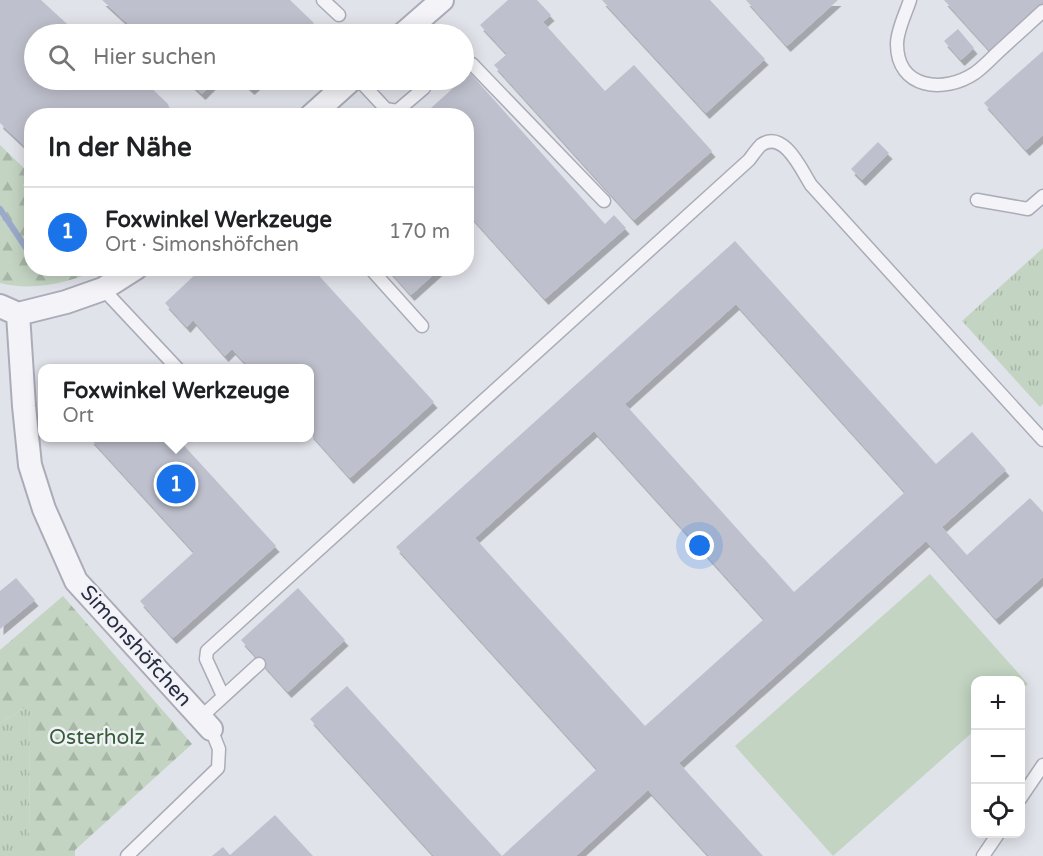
<!DOCTYPE html>
<html lang="de">
<head>
<meta charset="utf-8">
<style>
	body { margin:0; font-family:"Varela Round",sans-serif; background:#f2f2f2; color:#202124 }
	.controls { position:absolute; right:18px; bottom:18px; display:grid; overflow:hidden; border-radius:12px; box-shadow:0 3px 15px #0003 }
	.controls button { width:54px; height:54px; display:grid; place-items:center; padding:0; border:0; border-bottom:2px solid #e0e0e0; background:#fff; color:#202124; font:30px sans-serif }
	.you { position:absolute; left:700px; top:546px; width:21px; height:21px; margin:-15px; border:4px solid #fff; border-radius:50%; background:#1a73e8; box-shadow:0 0 0 9px #1a73e833 }
	.badge { display:grid; place-items:center; width:39px; height:39px; border-radius:50%; background:#1a73e8; color:#fff; font-size:20px; font-weight:700 }
	.pin { position:absolute; translate:-50% -50%; border:3px solid #fff; box-shadow:0 2px 6px #0006 }
	.popup { position:absolute; left:38px; top:364px; width:276px; height:78px; box-sizing:border-box; display:grid; place-content:center; border-radius:12px; background:#fff; filter:drop-shadow(0 2px 4px #0005); font-size:20px; white-space:nowrap; color:#757577 }
	.popup b { font-size:22px; color:#202124 }
	.popup::after { content:''; position:absolute; left:50%; top:100%; margin-left:-12px; border:12px solid transparent; border-top-color:#fff }
	.list { margin:0; padding:0; list-style:none }
	h2 { display:flex; justify-content:space-between; align-items:center; height:78px; margin:0; padding:0 24px; font-size:26px }
	h2 small { font-size:20px; font-weight:400; color:#757577 }
	.list li { display:grid; grid-template-columns:39px 1fr auto; gap:18px; align-items:center; box-sizing:border-box; height:90px; padding:0 24px; border-top:2px solid #e0e0e0 }
	.list b { display:block; font-size:22px; white-space:nowrap }
	.list p { margin:0; font-size:20px; white-space:nowrap; color:#757577 }
	.list em { font-size:20px; font-style:normal; color:#757577 }
	.icon { flex:none; width:33px; height:33px; fill:none; stroke:currentColor; stroke-width:2; stroke-linecap:round; stroke-linejoin:round }
	.map { position:relative; flex:none; width:1043px; height:856px; overflow:hidden }
	.search { position:absolute; background:#fff; box-shadow:0 3px 15px #0003; left:24px; top:24px; width:450px; height:66px; display:flex; align-items:center; gap:15px; box-sizing:border-box; padding:0 21px; border-radius:33px; color:#757577; font-size:22px }
	.panel { position:absolute; background:#fff; box-shadow:0 3px 15px #0003; left:24px; top:108px; width:450px; height:168px; border-radius:24px }
	.map>svg:first-child { display:block }
</style>
</head>
<body>
<div class="map">
<svg width="1043" height="856" viewBox="0 0 1043 856">
	<defs>
		<pattern id="grass-tufts" width="24" height="20" patternUnits="userSpaceOnUse" patternTransform="scale(1.5)"><rect width="24" height="20" fill="#c3d4c2"/><path d="M3 7l-1-3M5 7V3M7 7l1-3M15 17l-1-3M17 17v-4M19 17l1-3" fill="none" stroke="#a8b6a8"/></pattern>
		<pattern id="forest-firs" width="22" height="20" patternUnits="userSpaceOnUse" patternTransform="scale(1.5)"><rect width="22" height="20" fill="#c3d4c2"/><path d="M5 1l3.5 6h-7zM16 11l3.5 6h-7z" fill="#a8b6a8"/></pattern>
		<filter id="shadow"><feDropShadow dx="3.5" dy="6" stdDeviation="0" flood-color="#0004"/></filter>
	</defs>
	<rect width="100%" height="100%" fill="#e1e3ea"/>
	<path fill="url(#grass-tufts)" d="M1043 248V404L1040 407 962 321Z
		M30 704 29 856H0V723Z"/>
	<path fill="url(#forest-firs)" d="M0 145 31 175 23 185 31 194 32 268 101 269C70 282 34 292 0 283Z
		M63 596 192 744 75 850V856H29L30 704 0 723V650Z"/>
	<path fill="#c3d4c2" d="M930 574 1028 684 1021 690 1020 680H976L975 730 833 856 735 746Z"/>
	<g fill="none" stroke-linecap="round" stroke-linejoin="round">
		<path stroke="#9ba9cb" stroke-width="6" d="M0 209 32 257"/>
	</g>
	<path fill="#bec1cd" fill-rule="evenodd" filter="url(#shadow)" d="M0 0H41L78 34H34V80H143L168 104 172 116H121L115 110 110 116H105L98 108 91 116H32V153L0 123Z
		M102 0H290L314 23 303 34H139Z
		M508 0H537L551 15 543 22 605 91 634 65 712 151 634 220 494 65 507 54 480 25Z
		M602 0H710L765 59 706 113Z
		M746 0H838L787 46Z
		M944 0H1043V7L992 53Z
		M958 29 974 48 961 60 944 41Z
		M1043 51V135L1026 150 984 103Z
		M470 73 605 224 614 215 626 228 545 299 466 211V116H422Z
		M187 80H216L202 94Z
		M241 80H261L251 89Z
		M878 142 889 153 862 180 851 169Z
		M735 241 936 464 972 432 1006 470 942 527 967 555 1030 498 1043 512V577L996 619 926 541 679 763 763 856H709L648 790 576 856H434L310 719 347 686 502 856 597 769 396 547ZM736 304 905 492 794 592 625 404ZM594 431 764 619 645 726 475 538Z
		M202 268H312L434 402 350 478 310 433V368H250L232 349 225 356 193 320 187 327 165 303Z
		M387 268H441L411 295Z
		M90 438H177L276 546 173 638 140 601 194 552Z
		M16 578 35 600 0 629V591Z
		M298 588 345 640 288 692 241 640Z
		M275 815 313 856H212L223 847 230 855Z"/>
	<g fill="none" stroke-linecap="round" stroke-linejoin="round">
		<defs>
			<path id="lane" d="M323 0 339 15
				M910 0C906 13 897 30 897 44 897 89 944 94 975 73 982 68 989 61 995 55 1011 40 1027 26 1043 11
				M417 22 428 34
				M464 60 472 64 604 201
				M359 80 386 109 397 111 424 88
				M977 200 1028 209 1043 196
				M370 268 422 326
				M103 289 177 368
				M223 696 206 659 207 651 749 160C752 156 757 149 761 145 784 129 802 171 811 185L1043 440
				M201 717 259 664
				M1020 799 1043 765
				M127 856 218 768 219 749 211 729
				M983 856 998 834"/>
			<path id="street" d="M403 34 442 0
				M311 116 351 80
				M0 306 18 314 66 302 103 289 136 268
				M18 314 24 406 30 465 44 509 76 581 211 729"/>
		</defs>
		<use href="#lane" stroke="#aaacb8" stroke-width="15"/>
		<use href="#street" stroke="#aaacb8" stroke-width="26"/>
		<use href="#lane" stroke="#f4f4f8" stroke-width="12"/>
		<use href="#street" stroke="#f4f4f8" stroke-width="22"/>
	</g>
	<g text-anchor="middle" dominant-baseline="central" stroke-width="5" stroke-linejoin="round" paint-order="stroke">
		<g font-size="21" fill="#292d42" stroke="#f1f2f7">
			<text transform="translate(136 646) rotate(48)">Simonshöfchen</text>
		</g>
		<g font-size="21" fill="#365e36" stroke="#f1f2f7">
			<text x="97" y="737">Osterholz</text>
		</g>
	</g>
</svg>
<div class="controls">
<button>+</button>
<button>−</button>
<button><svg class="icon" aria-label="locate" viewBox="0 0 24 24"><circle cx="12" cy="12" r="6"/><path d="M12 2v4M12 18v4M2 12h4M18 12h4"/></svg></button>
</div>
<div class="you"></div>
<div class="pin badge" style="left:176px;top:484px">1</div>
<div class="popup"><b>Foxwinkel Werkzeuge</b>Ort</div>
<div class="search"><svg class="icon" aria-label="search" viewBox="0 0 24 24"><circle cx="10" cy="10" r="6"/><path d="M15 15l6 6"/></svg>Hier suchen</div>
<section class="panel">
<h2>In der Nähe<small></small></h2>
<ul class="list">
<li><span class="badge">1</span><div><b>Foxwinkel Werkzeuge</b><p>Ort · Simonshöfchen</p></div><em>170 m</em></li>
</ul>
</section>
</div>
</body>
</html>
